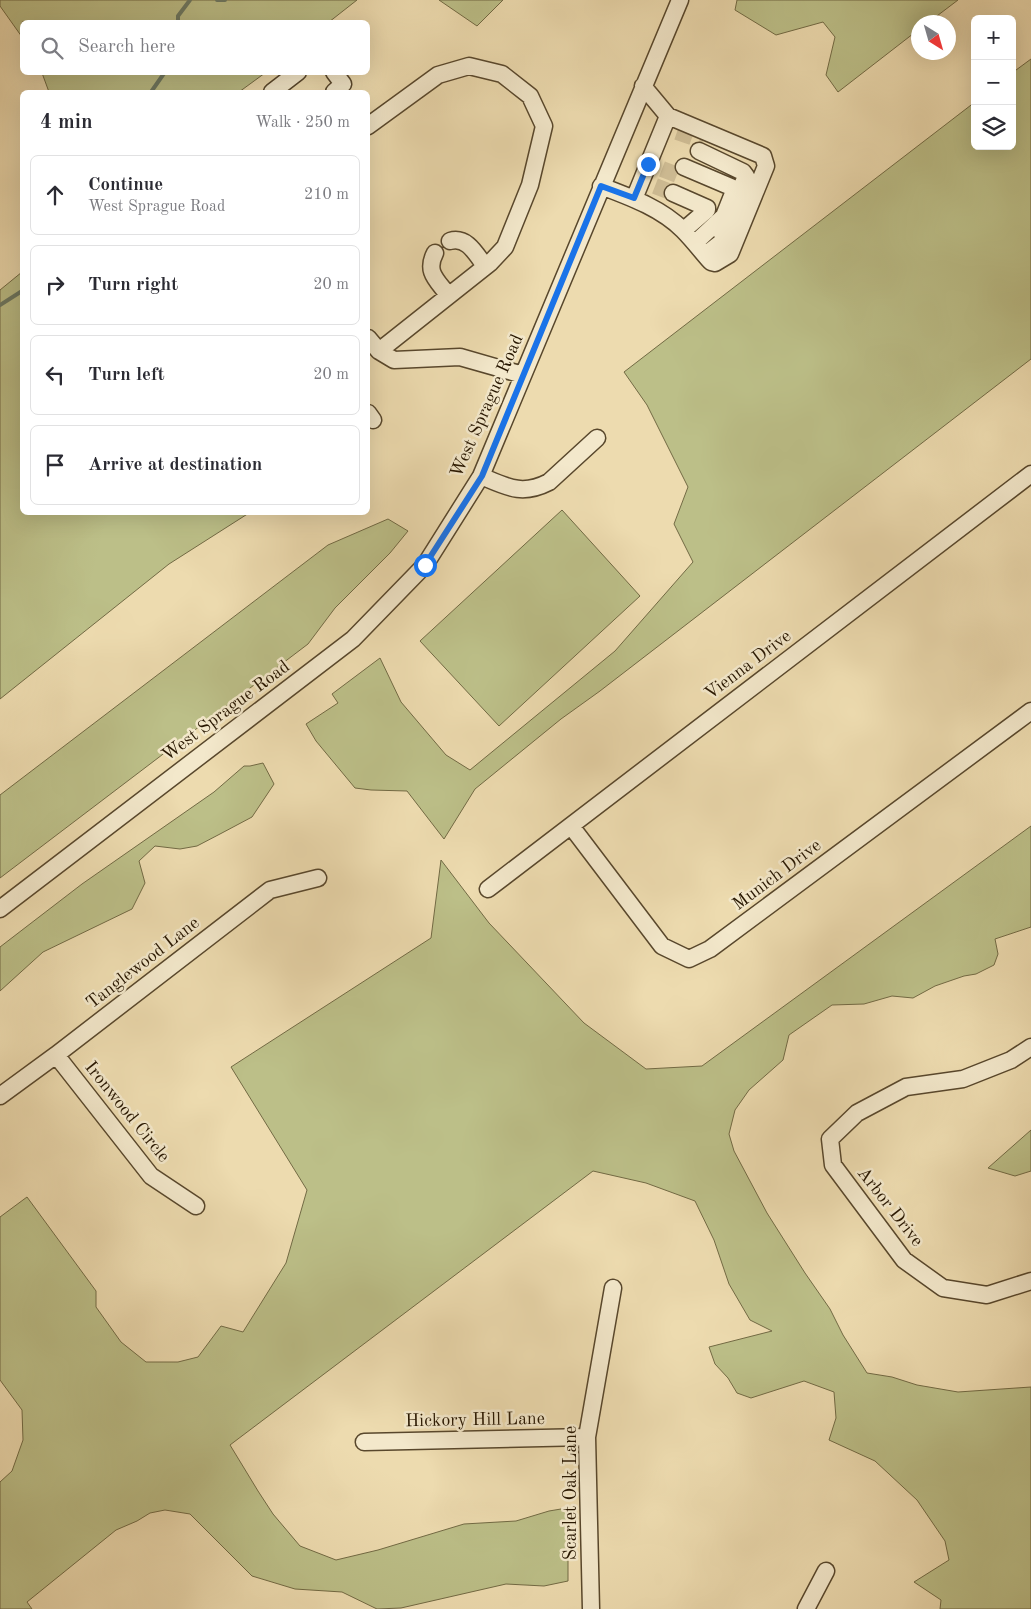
<!DOCTYPE html>
<html lang="en">
<head>
<meta charset="utf-8">
<style>
	body { margin:0; font-family:"Old Standard TT",serif; background:#f7f7f7; color:#2b2b33 }
	.controls { position:absolute; right:15px; top:15px; display:grid; overflow:hidden; border-radius:8px; box-shadow:0 5px 20px #0002 }
	.controls button { width:45px; height:45px; display:grid; place-items:center; padding:0; border:0; border-bottom:1px solid #e1e1e2; background:#fff; color:#2b2b33; font:25px sans-serif }
	.compass { position:absolute; left:911px; top:15px; width:45px; height:45px; border-radius:50%; background:#fff; box-shadow:0 5px 20px #0002; rotate:143deg }
	.stop { position:absolute; width:15px; height:15px; margin:-11px; border:4px solid #1a73e8; border-radius:50%; background:#fff }
	.stop.end { background:#1a73e8; border-color:#fff; box-shadow:0 1px 5px #0008 }
	.list { margin:0; padding:0; list-style:none }
	h2 { display:flex; justify-content:space-between; align-items:center; height:65px; margin:0; padding:0 20px; font-size:21px }
	h2 small { font-size:16px; font-weight:400; color:#7c7c81 }
	.list li { display:grid; grid-template-columns:32px 1fr auto; gap:15px; align-items:center; box-sizing:border-box; height:80px; margin:0 10px 10px; padding:0 10px; border:1px solid #e1e1e2; border-radius:8px }
	.list b { display:block; font-size:19px; white-space:nowrap }
	.list p { margin:0; font-size:16px; white-space:nowrap; color:#7c7c81 }
	.list em { font-size:16px; font-style:normal; color:#7c7c81 }
	.icon { flex:none; width:28px; height:28px; fill:none; stroke:currentColor; stroke-width:2; stroke-linecap:round; stroke-linejoin:round }
	.map { position:relative; flex:none; width:1031px; height:1609px; overflow:hidden }
	.search { position:absolute; background:#fff; box-shadow:0 5px 20px #0002; left:20px; top:20px; width:350px; height:55px; display:flex; align-items:center; gap:12px; box-sizing:border-box; padding:0 18px; border-radius:8px; color:#7c7c81; font-size:19px }
	.panel { position:absolute; background:#fff; box-shadow:0 5px 20px #0002; left:20px; top:90px; width:350px; height:425px; border-radius:8px }
	.map>svg:first-child { display:block }
</style>
</head>
<body>
<div class="map">
<svg width="1031" height="1609" viewBox="0 0 1031 1609">
	<rect width="100%" height="100%" fill="#eddbaf"/>
	<filter id="stains"><feTurbulence type="fractalNoise" baseFrequency=".004" numOctaves="4"/><feColorMatrix values="0 0 0 0 .2 0 0 0 0 .09 0 0 0 0 .02 0 0 0 .5 -.17"/></filter>
	<radialGradient id="worn" r=".72"><stop offset=".6" stop-color="#630" stop-opacity="0"/><stop offset="1" stop-color="#630" stop-opacity=".3"/></radialGradient>
	<path fill="#bcbf88" stroke="#726a44" d="M0 0H357L329 22H22V37L0 6Z
		M439 0H503L477 26Z
		M737 0H958L929 22H918V30L838 92 826 75 835 37 823 22 776 35 735 10Z
		M1031 59V359L600 691 561 719 475 789 444 839 407 791 371 790 355 788 316 741 306 724 338 703 332 694 380 658 401 702 446 755 470 770 615 651 693 562 674 524 688 487 647 405 624 372 975 102V146H1012V73Z
		M42 73H265L239 92H49Z
		M22 272V512L249 513 169 564 0 699V290Z
		M562 510 640 596 499 726 420 641Z
		M388 519 408 531 390 553 335 608 308 644 0 878V795L328 545Z
		M263 763 274 784 252 817 220 834 197 846 180 849 155 846 139 861 145 883 132 909 43 952 0 991V947L82 884 214 792 244 766H250Z
		M1031 826V927L995 939 998 954 994 965 976 974 964 976 935 986 913 998 892 996 864 1004 832 1005 789 1035 783 1060 749 1090 735 1110 729 1134 734 1151 767 1213 805 1273 830 1309 843 1335 867 1373 892 1377 917 1385 958 1392 1031 1387V1609H940L941 1600 914 1582 949 1560 945 1541 917 1500 875 1461 829 1440 836 1418 834 1392 804 1381 751 1398 737 1393 728 1378 715 1364 709 1347 772 1331 750 1320 729 1284 714 1240 695 1201 646 1183 593 1171 230 1445 258 1491 273 1514 300 1546 336 1560 378 1550 464 1524 516 1521 549 1511 567 1508 568 1516V1581L544 1586 506 1584 401 1608 377 1609 342 1592 295 1589 252 1576 190 1514 165 1510 150 1513 137 1521 116 1530 27 1602 32 1609H0V1482L12 1471 23 1440 22 1410 0 1380V1217L27 1197 96 1291V1307L121 1342 146 1362H178L198 1357 221 1326 243 1332 286 1263 307 1190 231 1067 431 938 441 860 489 923 584 1023 646 1069 702 1066Z
		M1031 1130V1171L1015 1176 988 1168Z"/>
	<g fill="none" stroke-linecap="round" stroke-linejoin="round">
		<path stroke="#6c7964" stroke-width="4" d="M217 0H225
			M178 22V16L190 0
			M151 92 165 72
			M0 305 22 291"/>
		<path stroke="#cfbd95" stroke-width="16" stroke-dasharray="16 8" stroke-linecap="butt" d="M677 132 703 141
			M662 169 680 176
			M655 186 673 193"/>
		<defs>
			<path id="minor" d="M272 92 298 72
				M334 92 343 84 334 72
				M368 126 438 75 469 66 502 74 530 96 544 126 530 185 505 247 490 263 379 351
				M699 151 743 172 746 176 722 234
				M684 167 731 187 734 191 724 216 695 243
				M601 186C630 197 661 208 683 230 693 240 702 252 711 262L715 263 730 254 766 166 763 156 668 116 643 86
				M673 193 707 208V210L684 230
				M634 199 668 116
				M450 241C467 236 476 254 485 266
				M435 253C425 272 437 280 448 295
				M705 255 728 237 733 225
				M368 338 379 351 394 360 460 357 523 375
				M368 413 373 420
				M481 476C507 487 522 496 549 482L597 438
				M571 826 662 946 689 959 710 949 1031 711
				M488 889 1031 474
				M0 909 353 639 425 565 481 476 680 0
				M1031 1047 1011 1060 963 1079 906 1087 857 1113 830 1139 833 1165 904 1260 943 1288 987 1295 1031 1281
				M56 1055 151 1176 196 1206
				M0 1096 56 1055 270 890 318 878
				M364 1442 587 1437
				M591 1609 587 1437 613 1288
				M806 1609 826 1571"/>
		</defs>
		<use href="#minor" stroke="#58472c" stroke-width="19"/>
		<use href="#minor" stroke="#f3e8cb" stroke-width="16"/>
	</g>
	<g fill="none" stroke-linecap="round" stroke-linejoin="round">
		<path stroke="#1a73e8" stroke-width="6" d="M425 565 482 476 601 186 634 198 648 164"/>
	</g>
	<g text-anchor="middle" dominant-baseline="central" stroke-width="5" stroke-linejoin="round" paint-order="stroke">
		<g font-size="18" fill="#271600" stroke="#f3e8cb">
			<text transform="translate(487 406) rotate(-66)">West Sprague Road</text>
			<text transform="translate(748 665) rotate(-37)">Vienna Drive</text>
			<text transform="translate(226 711) rotate(-37)">West Sprague Road</text>
			<text transform="translate(777 875) rotate(-37)">Munich Drive</text>
			<text transform="translate(143 963) rotate(-38)">Tanglewood Lane</text>
			<text transform="translate(127 1112) rotate(51)">Ironwood Circle</text>
			<text transform="translate(890 1207) rotate(52)">Arbor Drive</text>
			<text transform="translate(475 1420) rotate(-1)">Hickory Hill Lane</text>
			<text transform="translate(571 1493) rotate(-90)">Scarlet Oak Lane</text>
		</g>
	</g>
	<rect width="100%" height="100%" filter="url(#stains)"/>
	<rect width="100%" height="100%" fill="url(#worn)"/>
</svg>
<div class="controls">
<button>+</button>
<button>−</button>
<button><svg class="icon" aria-label="layers" viewBox="0 0 24 24"><path d="M12 4l9 5-9 5-9-5zM3 14l9 5 9-5"/></svg></button>
</div>
<svg class="compass" viewBox="-18 -18 36 36"><path d="M0-13l5 13h-10z" fill="#e53935"/><path d="M0 13l5-13h-10z" fill="#7c7c81"/></svg>
<div class="stop" style="left:425px;top:565px"></div>
<div class="stop end" style="left:648px;top:164px"></div>
<div class="search"><svg class="icon" aria-label="search" viewBox="0 0 24 24"><circle cx="10" cy="10" r="6"/><path d="M15 15l6 6"/></svg>Search here</div>
<section class="panel">
<h2>4 min<small>Walk · 250 m</small></h2>
<ul class="list">
<li><svg class="icon" aria-label="ahead" viewBox="0 0 24 24"><path d="M12 20V5M6 11l6-6 6 6"/></svg><div><b>Continue</b><p>West Sprague Road</p></div><em>210 m</em></li>
<li><svg class="icon" aria-label="right" viewBox="0 0 24 24"><path d="M7 20v-9h11M14 6l5 5-5 5"/></svg><div><b>Turn right</b></div><em>20 m</em></li>
<li><svg class="icon" aria-label="left" viewBox="0 0 24 24"><path d="M17 20v-9H6M10 6l-5 5 5 5"/></svg><div><b>Turn left</b></div><em>20 m</em></li>
<li><svg class="icon" aria-label="arrive" viewBox="0 0 24 24"><path d="M6 21V4h12l-3 4 3 4H6"/></svg><div><b>Arrive at destination</b></div></li>
</ul>
</section>
</div>
</body>
</html>
